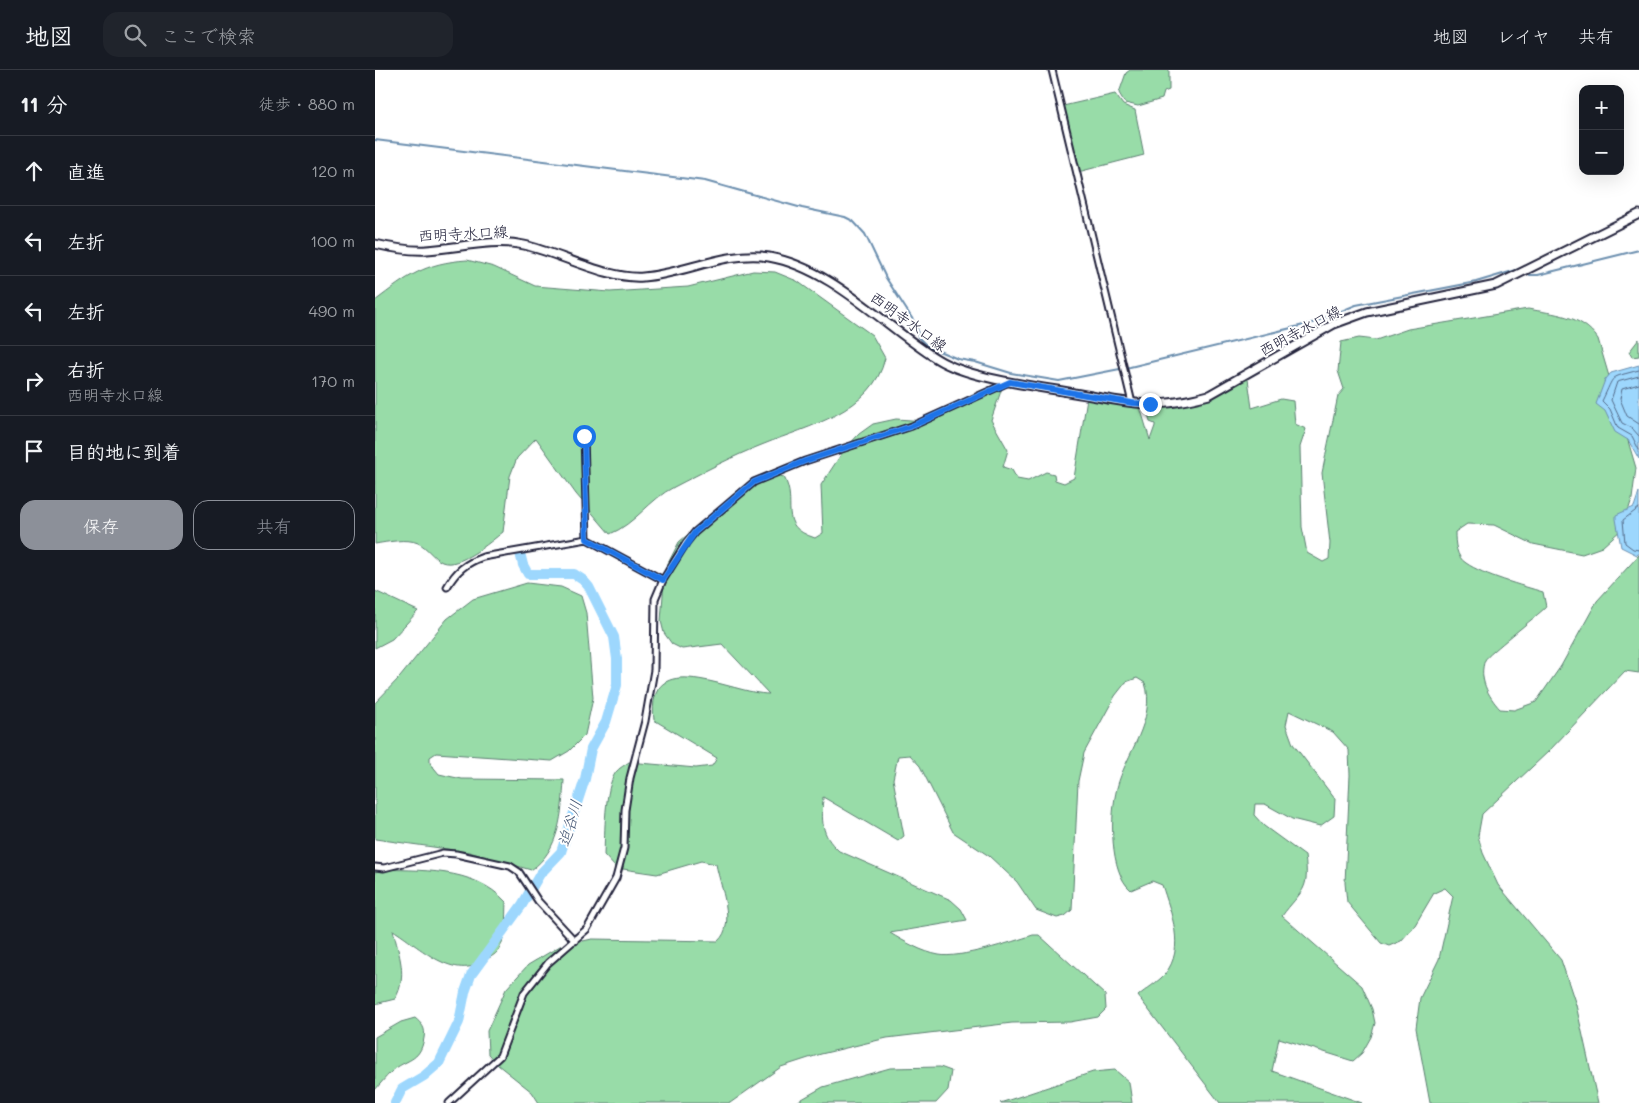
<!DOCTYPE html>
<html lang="ja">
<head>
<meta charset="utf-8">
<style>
	body { margin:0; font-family:Mali,"Klee One",sans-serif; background:#20242c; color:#f1f3f6 }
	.controls { position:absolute; right:15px; top:15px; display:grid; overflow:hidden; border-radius:10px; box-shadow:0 5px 20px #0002 }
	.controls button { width:45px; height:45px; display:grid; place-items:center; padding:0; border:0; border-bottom:1px solid #363941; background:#171b24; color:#f1f3f6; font:25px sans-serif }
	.stop { position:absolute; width:15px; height:15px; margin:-11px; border:4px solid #1a73e8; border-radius:50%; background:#fff }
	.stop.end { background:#1a73e8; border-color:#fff; box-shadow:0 1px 5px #0008 }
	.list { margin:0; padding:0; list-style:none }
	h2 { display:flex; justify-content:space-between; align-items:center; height:65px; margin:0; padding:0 20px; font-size:21px }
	h2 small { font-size:16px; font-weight:400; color:#9ea1a6 }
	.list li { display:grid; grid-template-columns:32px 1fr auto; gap:15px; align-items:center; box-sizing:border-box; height:70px; padding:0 20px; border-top:1px solid #363941 }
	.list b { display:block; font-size:19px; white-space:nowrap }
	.list p { margin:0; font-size:16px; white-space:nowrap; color:#9ea1a6 }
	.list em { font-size:16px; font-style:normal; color:#9ea1a6 }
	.actions { display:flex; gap:10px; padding:15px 20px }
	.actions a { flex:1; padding:11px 0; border:1px solid #8c9099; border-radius:15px; text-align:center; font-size:18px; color:#8c9099 }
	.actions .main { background:#8c9099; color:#fff }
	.icon { flex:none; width:28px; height:28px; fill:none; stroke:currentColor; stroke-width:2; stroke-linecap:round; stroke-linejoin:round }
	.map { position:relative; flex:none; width:1264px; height:1033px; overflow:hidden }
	header { display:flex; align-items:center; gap:30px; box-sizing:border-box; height:70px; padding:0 25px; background:#171b24; border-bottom:1px solid #363941 }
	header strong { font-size:24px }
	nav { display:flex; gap:28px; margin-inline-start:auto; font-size:18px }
	.search { width:350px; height:45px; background:#20242c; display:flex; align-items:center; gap:12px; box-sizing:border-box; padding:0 18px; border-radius:15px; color:#9ea1a6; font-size:19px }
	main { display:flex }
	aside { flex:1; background:#171b24 }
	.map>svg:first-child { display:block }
</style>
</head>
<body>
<header>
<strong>地図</strong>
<div class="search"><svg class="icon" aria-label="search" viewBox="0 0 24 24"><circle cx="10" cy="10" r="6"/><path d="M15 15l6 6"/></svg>ここで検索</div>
<nav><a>地図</a><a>レイヤ</a><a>共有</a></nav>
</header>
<main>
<aside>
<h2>11 分<small>徒歩 · 880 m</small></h2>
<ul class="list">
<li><svg class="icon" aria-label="ahead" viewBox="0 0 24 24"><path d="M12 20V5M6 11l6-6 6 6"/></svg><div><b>直進</b></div><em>120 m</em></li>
<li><svg class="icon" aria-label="left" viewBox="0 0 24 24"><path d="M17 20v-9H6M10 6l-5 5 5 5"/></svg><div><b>左折</b></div><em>100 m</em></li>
<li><svg class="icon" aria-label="left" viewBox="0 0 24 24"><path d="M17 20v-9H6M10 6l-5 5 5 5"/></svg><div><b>左折</b></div><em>490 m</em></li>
<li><svg class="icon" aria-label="right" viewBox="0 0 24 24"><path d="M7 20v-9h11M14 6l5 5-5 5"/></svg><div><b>右折</b><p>西明寺水口線</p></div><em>170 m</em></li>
<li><svg class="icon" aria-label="arrive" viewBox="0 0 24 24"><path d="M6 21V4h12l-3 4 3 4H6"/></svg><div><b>目的地に到着</b></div></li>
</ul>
<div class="actions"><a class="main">保存</a><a>共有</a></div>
</aside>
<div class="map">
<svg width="1264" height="1033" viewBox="0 0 1264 1033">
	<rect width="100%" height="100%" fill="#fff"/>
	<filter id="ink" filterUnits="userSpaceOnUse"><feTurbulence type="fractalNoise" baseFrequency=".02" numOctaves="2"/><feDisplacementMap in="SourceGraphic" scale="10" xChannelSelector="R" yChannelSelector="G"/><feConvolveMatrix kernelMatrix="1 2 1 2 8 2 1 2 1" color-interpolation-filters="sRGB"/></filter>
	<g filter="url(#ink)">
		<path fill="#98dca8" stroke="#5d7f72" d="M755 0H794V20L789 22 787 29 763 36 750 33 744 23 751 3Z
			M740 24 748 35 760 40 769 85 703 102 688 36Z
			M92 190 119 197 160 216 235 222 313 217 378 201 400 202 422 211 497 265 510 288C498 342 433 356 389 374 358 386 328 402 299 417 275 429 260 454 235 464L201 424 161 368 142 388 135 406 128 462C115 472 84 499 67 492 58 488 52 477 43 473 32 468 12 472 0 474V231C33 206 49 193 92 190Z
			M1153 239C1179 244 1207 245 1223 269L1261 398 1257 429 1247 459 1227 477 1207 484 1158 474 1119 455 1092 454 1080 462C1080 473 1081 487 1091 493 1108 505 1148 516 1168 522L1171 537C1162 546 1112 585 1110 590 1103 608 1113 626 1125 639L1139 640 1161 632 1186 596 1222 531 1264 485V603L1250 601 1174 681 1107 744 1103 766 1108 783 1123 815 1186 890 1201 935 1223 1033H1055L1041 958 1045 928 1064 889 1078 826 1070 818 1059 823 1040 855 1026 871 1014 876 1006 873 972 832 970 813 975 705 974 680 958 662 914 641 911 655 918 674 960 729 959 746 945 756 917 749 890 734H880L879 745 889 756 930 786C935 822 926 820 907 846L987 916 997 939 1000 953 996 967 987 983 978 991 904 968 897 1001 987 1033H845L763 926C771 919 783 912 790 904 811 878 796 843 787 815L777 811 756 820C734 802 735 744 742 718 750 685 782 649 770 613L762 608 751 612 740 626 709 683 703 711 697 840 690 846 682 848 661 840 642 812 614 786 578 762 545 696 535 685 523 686 518 709 529 766 523 771 448 727C447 751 445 764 464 781L576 830 586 839 592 850 515 863C530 872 547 882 564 885 584 889 637 872 658 865H664L730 925 731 939 723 947 695 952 637 953 512 968 446 984 406 997 355 1033H164L157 1022 123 995 113 984 112 961 131 919 153 895 185 876 217 869 343 871C362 854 345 816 341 794L326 791 282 804 241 798 229 785C230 764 229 718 241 702 244 698 250 695 254 692L321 698 337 696 342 688 279 650C270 574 357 624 394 624L347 574 307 579 297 574 289 563 286 551 290 499 304 472 378 409 395 404 409 407C424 434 400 455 440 468L448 463 446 415 469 380 484 364 498 354 521 349 551 351 627 318 616 350 633 380 628 397 637 400 642 409 653 411 671 402 679 404 680 410 689 413 699 408 712 328 765 337 775 370 780 356V354L775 352 772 339 773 337C810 337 841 325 873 309L877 338 906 329 918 331 920 354 931 359 925 377 927 457 932 483 948 492 954 489 955 473 947 403 963 326 969 319 963 301 966 272 984 268 1001 270 1033 259Z
			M1264 269V286L1257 287 1254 282Z
			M152 513 186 517 206 526 211 543 218 628 210 665 194 681 177 691 61 683 55 687V693L64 704 87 709 189 710C187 743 185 780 156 800L94 782 0 769V633L25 607 72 549 98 529Z
			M0 521 43 541 17 569 0 578Z
			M0 799C45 801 98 796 131 832 130 847 132 868 123 881 120 885 114 888 110 890 79 913 44 876 18 860 24 885 33 906 20 929L0 934Z
			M40 948C47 954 51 958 49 968 45 993 31 988 16 1002 10 1008 5 1014 0 1020V967L26 952Z
			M565 997 576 1001 573 1020 561 1033H420L448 1017 515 998Z
			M740 1000 754 1012 757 1033H625L718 1002Z"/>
		<path fill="#9dd7fd" stroke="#6c8faf" d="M1264 295V389L1253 370 1240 362 1230 341 1221 334 1230 310 1236 303Z
			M1264 422V484L1262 485 1246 477 1241 449V445L1259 437Z"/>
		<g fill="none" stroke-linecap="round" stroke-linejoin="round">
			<path stroke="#536a89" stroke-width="1" d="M1264 300C1232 309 1241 303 1227 331L1235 339 1243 358 1257 366 1264 380
				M1264 306 1242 312 1236 330 1247 353 1257 358 1264 366
				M1264 314 1247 319 1245 329 1252 346 1264 354
				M1264 438 1248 450 1250 473 1258 479 1264 480"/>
			<path stroke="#6c8faf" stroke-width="2" d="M0 70 330 111 427 138 470 147 478 151 490 164 511 208 542 256 543 267 552 276 583 289 600 292 636 303 684 311 755 297 937 253 981 235 1101 212 1148 198
				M1151 201 1155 205H1163L1264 180"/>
			<path stroke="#9dd7fd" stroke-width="10" d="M20 1033 27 1019 49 1006 64 993 84 952 90 922 96 905 147 835 165 804 186 782 210 709 216 679 231 652 242 615V589L239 567 214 517 208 510 199 504H153L148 495 145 483"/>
			<defs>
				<path id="street" d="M677 0 757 333
					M209 366 212 469
					M72 517C81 501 91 493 108 487L212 469 288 510
					M0 797 9 798 68 783 81 784 135 796 144 802 163 831 200 871
					M74 1033 125 986 149 923 173 893 212 859 241 808 249 778 250 740 255 708 270 651 279 600 280 529 288 510 311 473 320 462 379 412 430 391 537 356 634 312"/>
				<path id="secondary" d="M0 174C17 178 35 181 52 180 84 178 117 168 149 175 184 183 234 210 268 207 309 204 352 180 394 187 457 198 510 257 562 289 594 309 661 316 699 323 725 327 751 334 777 334 797 334 815 330 834 325L959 254 992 242 1121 215 1264 144"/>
			</defs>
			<use href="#street" stroke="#22223b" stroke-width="9"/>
			<use href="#secondary" stroke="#22223b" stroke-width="11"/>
			<use href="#street" stroke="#fff" stroke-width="5"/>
			<use href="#secondary" stroke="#fff" stroke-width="7"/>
		</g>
	</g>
	<g fill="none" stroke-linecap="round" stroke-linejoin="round" filter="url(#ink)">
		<path stroke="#1a73e8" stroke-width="6" d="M209 366 212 469 288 510 320 462 379 412 430 391 537 356 635 312 757 333 775 334"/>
	</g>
	<g text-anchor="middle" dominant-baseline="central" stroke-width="4" stroke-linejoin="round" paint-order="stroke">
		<g font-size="15" fill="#22223b" stroke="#fff">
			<text transform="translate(88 163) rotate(-3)">西明寺水口線</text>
			<text transform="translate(534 251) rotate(36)">西明寺水口線</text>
			<text transform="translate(925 260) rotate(-28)">西明寺水口線</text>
		</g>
		<g font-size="16" font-style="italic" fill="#475875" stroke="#fff">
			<text transform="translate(194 753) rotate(-73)">迫谷川</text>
		</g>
	</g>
</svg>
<div class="controls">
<button>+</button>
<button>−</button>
</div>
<div class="stop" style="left:209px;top:366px"></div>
<div class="stop end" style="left:775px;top:334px"></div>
</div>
</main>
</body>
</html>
